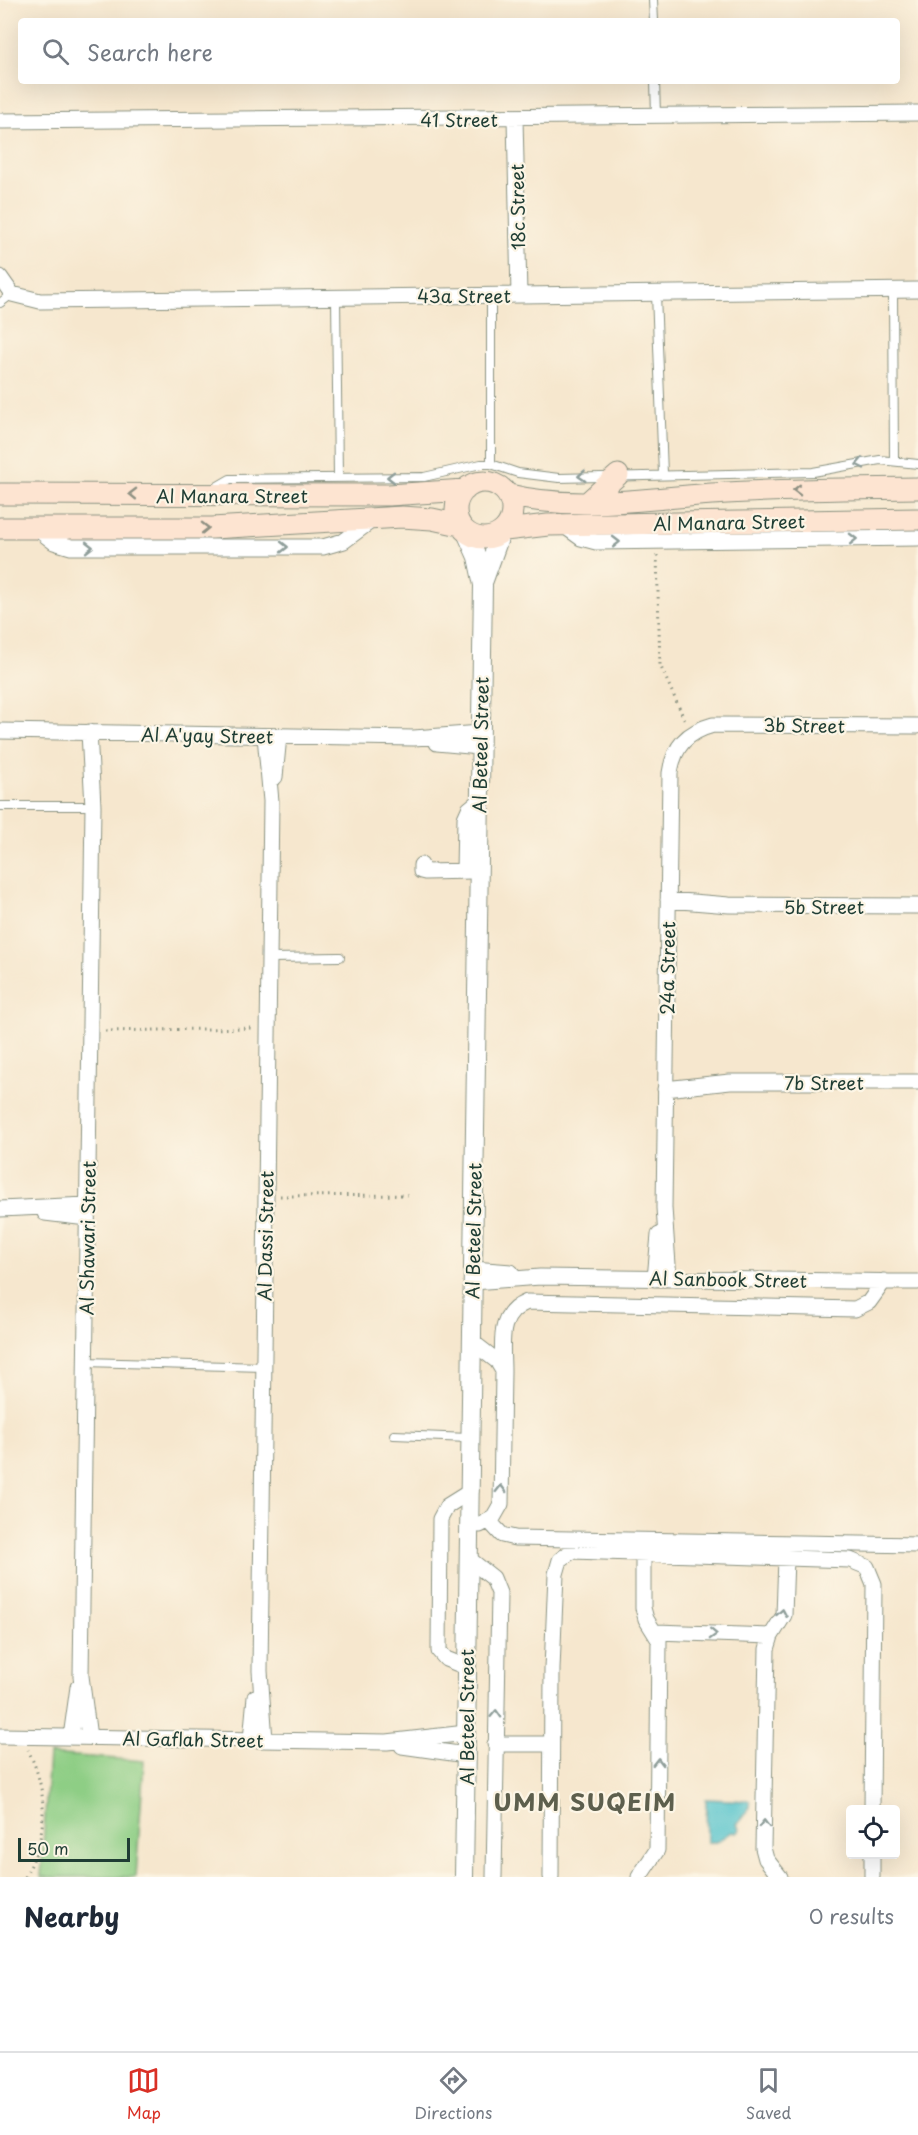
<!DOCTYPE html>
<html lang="en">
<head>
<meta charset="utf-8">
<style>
	body { margin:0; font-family:"Playpen Sans",sans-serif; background:#f2f2f3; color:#1f2937 }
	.controls { position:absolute; right:18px; bottom:18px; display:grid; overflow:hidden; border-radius:6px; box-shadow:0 6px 24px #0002 }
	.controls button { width:54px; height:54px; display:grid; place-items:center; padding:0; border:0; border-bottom:2px solid #e0e1e3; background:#fff; color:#1f2937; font:30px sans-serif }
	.scale { position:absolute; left:18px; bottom:15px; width:112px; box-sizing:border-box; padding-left:6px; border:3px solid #1f3d34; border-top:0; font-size:16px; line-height:21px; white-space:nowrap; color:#1f3d34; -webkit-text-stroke:4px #fcf5e5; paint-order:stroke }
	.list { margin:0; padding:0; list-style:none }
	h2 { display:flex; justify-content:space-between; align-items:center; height:78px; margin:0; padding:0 24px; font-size:26px }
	h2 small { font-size:20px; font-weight:400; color:#747a83 }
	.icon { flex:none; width:33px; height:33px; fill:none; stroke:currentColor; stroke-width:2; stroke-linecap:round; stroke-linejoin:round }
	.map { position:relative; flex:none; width:918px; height:1877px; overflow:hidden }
	.search { position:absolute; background:#fff; box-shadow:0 6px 24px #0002; left:18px; right:18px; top:18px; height:66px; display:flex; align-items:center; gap:15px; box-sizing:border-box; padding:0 21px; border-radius:6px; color:#747a83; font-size:22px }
	.sheet { height:174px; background:#fff }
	nav { display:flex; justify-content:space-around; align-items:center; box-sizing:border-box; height:84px; border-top:2px solid #e0e1e3; background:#fff; font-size:16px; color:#747a83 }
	nav a { display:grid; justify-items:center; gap:3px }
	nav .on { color:#d93025 }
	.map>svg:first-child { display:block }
</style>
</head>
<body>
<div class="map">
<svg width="918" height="1877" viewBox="0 0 918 1877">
	<rect width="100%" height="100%" fill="#fcf5e5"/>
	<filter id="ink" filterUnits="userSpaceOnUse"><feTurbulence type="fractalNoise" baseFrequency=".0167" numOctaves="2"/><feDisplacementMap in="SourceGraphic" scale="12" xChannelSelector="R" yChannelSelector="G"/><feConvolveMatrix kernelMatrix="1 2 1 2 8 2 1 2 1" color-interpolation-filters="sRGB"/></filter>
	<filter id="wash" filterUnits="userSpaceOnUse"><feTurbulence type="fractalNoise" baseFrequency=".008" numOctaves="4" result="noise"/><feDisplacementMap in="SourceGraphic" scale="24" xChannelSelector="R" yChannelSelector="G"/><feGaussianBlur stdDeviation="1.35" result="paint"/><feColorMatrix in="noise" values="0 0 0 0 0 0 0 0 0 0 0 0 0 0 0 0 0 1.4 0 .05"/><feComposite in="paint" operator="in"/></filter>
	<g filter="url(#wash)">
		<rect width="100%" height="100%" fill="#f6e7ce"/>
		<path fill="#8ece85" stroke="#56865c" stroke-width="1.5" d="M49 1754 144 1761 136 1877H41Z"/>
		<path fill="#58c5cd" stroke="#3c8180" stroke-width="1.5" d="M706 1799 750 1801V1807L737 1824 739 1830 736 1833 731 1832 716 1842H707Z"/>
	</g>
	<g filter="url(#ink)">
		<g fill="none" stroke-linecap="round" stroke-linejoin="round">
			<defs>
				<path id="service" d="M653 0 654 21
					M655 81 656 115
					M893 291 894 460
					M656 294 663 474
					M336 297 338 478
					M0 303 12 294
					M491 464V295
					M211 490 230 479 424 477 481 464H491L518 473 559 478 813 472 880 460 918 464
					M0 806H93
					M269 958 340 957
					M85 1362 264 1367
					M394 1435 469 1438"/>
				<path id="minor" d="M515 118 519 295
					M0 121 918 113
					M0 277 12 294 40 301 918 290
					M563 525 581 538 596 542 918 538
					M36 528 54 542 71 547H323L344 541 375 518
					M0 731 414 738 481 733
					M89 732 93 806 81 1676 89 1737
					M437 743 480 747
					M275 777 279 736
					M421 865V871L425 872 472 871
					M464 871 465 818 469 809 480 800
					M668 900 729 905 918 906
					M665 1089 730 1082H918
					M0 1209 87 1205
					M45 1213 87 1218
					M473 1269 511 1272
					M655 1279 659 1235
					M669 1279 664 1208 670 773C674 746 687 732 713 725L918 726
					M473 1282 540 1277 918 1282
					M471 1341 497 1361 503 1371 501 1504 493 1518 480 1525
					M503 1371C503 1344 496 1314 527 1302L855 1309 869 1302 884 1281
					M489 1521 502 1535 515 1538 918 1545
					M469 1559 493 1578 499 1593 494 1877
					M656 1632 771 1636
					M466 1667 446 1659 439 1651 440 1519 447 1506 471 1491
					M0 1736 387 1742 466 1733
					M71 1737 78 1687
					M251 1740 255 1697
					M265 1740 260 1671 271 801 265 736
					M495 1744H551
					M402 1746 466 1755
					M551 1877 552 1669 556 1574 560 1560 572 1551 850 1560 867 1567 874 1584 872 1810
					M639 1877 657 1850 659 1640 646 1619 643 1608V1553
					M780 1877 766 1859 763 1848 767 1649 771 1636 784 1615 786 1558
					M872 1877V1854"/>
				<path id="tertiary" d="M484 580 501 533
					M464 1877 483 585 477 557 465 530"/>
				<path id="secondary" d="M456 510a28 28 0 1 1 56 0a28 28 0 1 1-56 0Z
					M0 494 389 495 465 490
					M509 495C576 512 657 497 727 493 790 489 854 489 918 488
					M588 502 618 475
					M0 528H212L402 517 432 519 460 525
					M505 530 548 525 918 519"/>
			</defs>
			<use href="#service" stroke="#8a9281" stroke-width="10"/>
			<use href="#minor" stroke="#8a9281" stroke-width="17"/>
			<use href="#tertiary" stroke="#8a9281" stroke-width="20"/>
			<use href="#secondary" stroke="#8a9281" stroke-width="23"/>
			<path stroke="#8a9281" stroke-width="3" stroke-dasharray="1.5 4.5" stroke-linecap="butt" d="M657 555 660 665 686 723
				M105 1031 255 1028
				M280 1196 412 1195
				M25 1877C48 1836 49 1792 28 1750"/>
			<use href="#service" stroke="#fff" stroke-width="8"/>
			<use href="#minor" stroke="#fff" stroke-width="15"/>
			<use href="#tertiary" stroke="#fff" stroke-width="18"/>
			<use href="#secondary" stroke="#fde4d1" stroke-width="21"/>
		</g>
		<defs><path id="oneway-chevron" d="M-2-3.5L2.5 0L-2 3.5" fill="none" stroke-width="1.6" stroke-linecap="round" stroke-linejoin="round" transform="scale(1.5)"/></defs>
		<g stroke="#8f9e9a">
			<use href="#oneway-chevron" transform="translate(860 464) rotate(168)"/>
			<use href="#oneway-chevron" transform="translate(582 476) rotate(176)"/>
			<use href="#oneway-chevron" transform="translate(391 477) rotate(180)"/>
			<use href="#oneway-chevron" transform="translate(853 539) rotate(-1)"/>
			<use href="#oneway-chevron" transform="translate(616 542) rotate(-1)"/>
			<use href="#oneway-chevron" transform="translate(89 547)"/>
			<use href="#oneway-chevron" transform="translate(284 547)"/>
			<use href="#oneway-chevron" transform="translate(501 1489) rotate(-89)"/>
			<use href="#oneway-chevron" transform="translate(782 1613) rotate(-80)"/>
			<use href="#oneway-chevron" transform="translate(713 1634) rotate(2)"/>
			<use href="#oneway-chevron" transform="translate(496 1714) rotate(-88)"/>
			<use href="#oneway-chevron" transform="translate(658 1762) rotate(-89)"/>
			<use href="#oneway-chevron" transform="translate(764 1824) rotate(-89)"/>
		</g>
		<g stroke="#8e9082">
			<use href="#oneway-chevron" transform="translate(797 490) rotate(179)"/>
			<use href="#oneway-chevron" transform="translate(133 494) rotate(-179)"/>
			<use href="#oneway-chevron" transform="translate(205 528) rotate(-1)"/>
		</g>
	</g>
	<g text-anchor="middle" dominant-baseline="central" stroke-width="4.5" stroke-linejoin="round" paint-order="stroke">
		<g font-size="18" fill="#1f3d34" stroke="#fcf5e5">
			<text x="459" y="119">41 Street</text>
			<text transform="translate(517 207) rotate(-91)">18c Street</text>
			<text x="464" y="295">43a Street</text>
			<text x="232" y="495">Al Manara Street</text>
			<text transform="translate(729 522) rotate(-1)">Al Manara Street</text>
			<text transform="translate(804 725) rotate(1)">3b Street</text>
			<text transform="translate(207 735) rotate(1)">Al A'yay Street</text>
			<text transform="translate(480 745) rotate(-89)">Al Beteel Street</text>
			<text x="824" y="906">5b Street</text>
			<text transform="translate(667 968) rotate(-89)">24a Street</text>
			<text x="824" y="1082">7b Street</text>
			<text transform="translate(473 1231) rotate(-89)">Al Beteel Street</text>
			<text transform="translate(265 1236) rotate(-89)">Al Dassi Street</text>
			<text transform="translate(87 1238) rotate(-89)">Al Shawari Street</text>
			<text transform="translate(728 1279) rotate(1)">Al Sanbook Street</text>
			<text transform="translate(466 1717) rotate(-90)">Al Beteel Street</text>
			<text transform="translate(193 1739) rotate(1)">Al Gaflah Street</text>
		</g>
		<g font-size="24" font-weight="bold" letter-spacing="1.5" fill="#5d5f4d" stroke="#fcf5e5">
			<text x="585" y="1801">UMM SUQEIM</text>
		</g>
	</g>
</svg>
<div class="controls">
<button><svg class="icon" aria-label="locate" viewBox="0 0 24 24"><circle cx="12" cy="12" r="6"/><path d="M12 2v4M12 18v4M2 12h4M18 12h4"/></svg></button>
</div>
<div class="scale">50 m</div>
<div class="search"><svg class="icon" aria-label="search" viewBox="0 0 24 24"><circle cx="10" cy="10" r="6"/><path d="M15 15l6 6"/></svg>Search here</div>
</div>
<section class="sheet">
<h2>Nearby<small>0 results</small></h2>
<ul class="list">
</ul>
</section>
<nav>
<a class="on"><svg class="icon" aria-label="map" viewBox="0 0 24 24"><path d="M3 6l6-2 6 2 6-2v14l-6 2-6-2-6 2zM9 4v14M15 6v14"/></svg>Map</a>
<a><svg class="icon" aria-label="directions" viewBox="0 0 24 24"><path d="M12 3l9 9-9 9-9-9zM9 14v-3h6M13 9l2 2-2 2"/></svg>Directions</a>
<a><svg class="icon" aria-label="saved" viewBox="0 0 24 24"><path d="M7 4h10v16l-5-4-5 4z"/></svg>Saved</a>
</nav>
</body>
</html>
